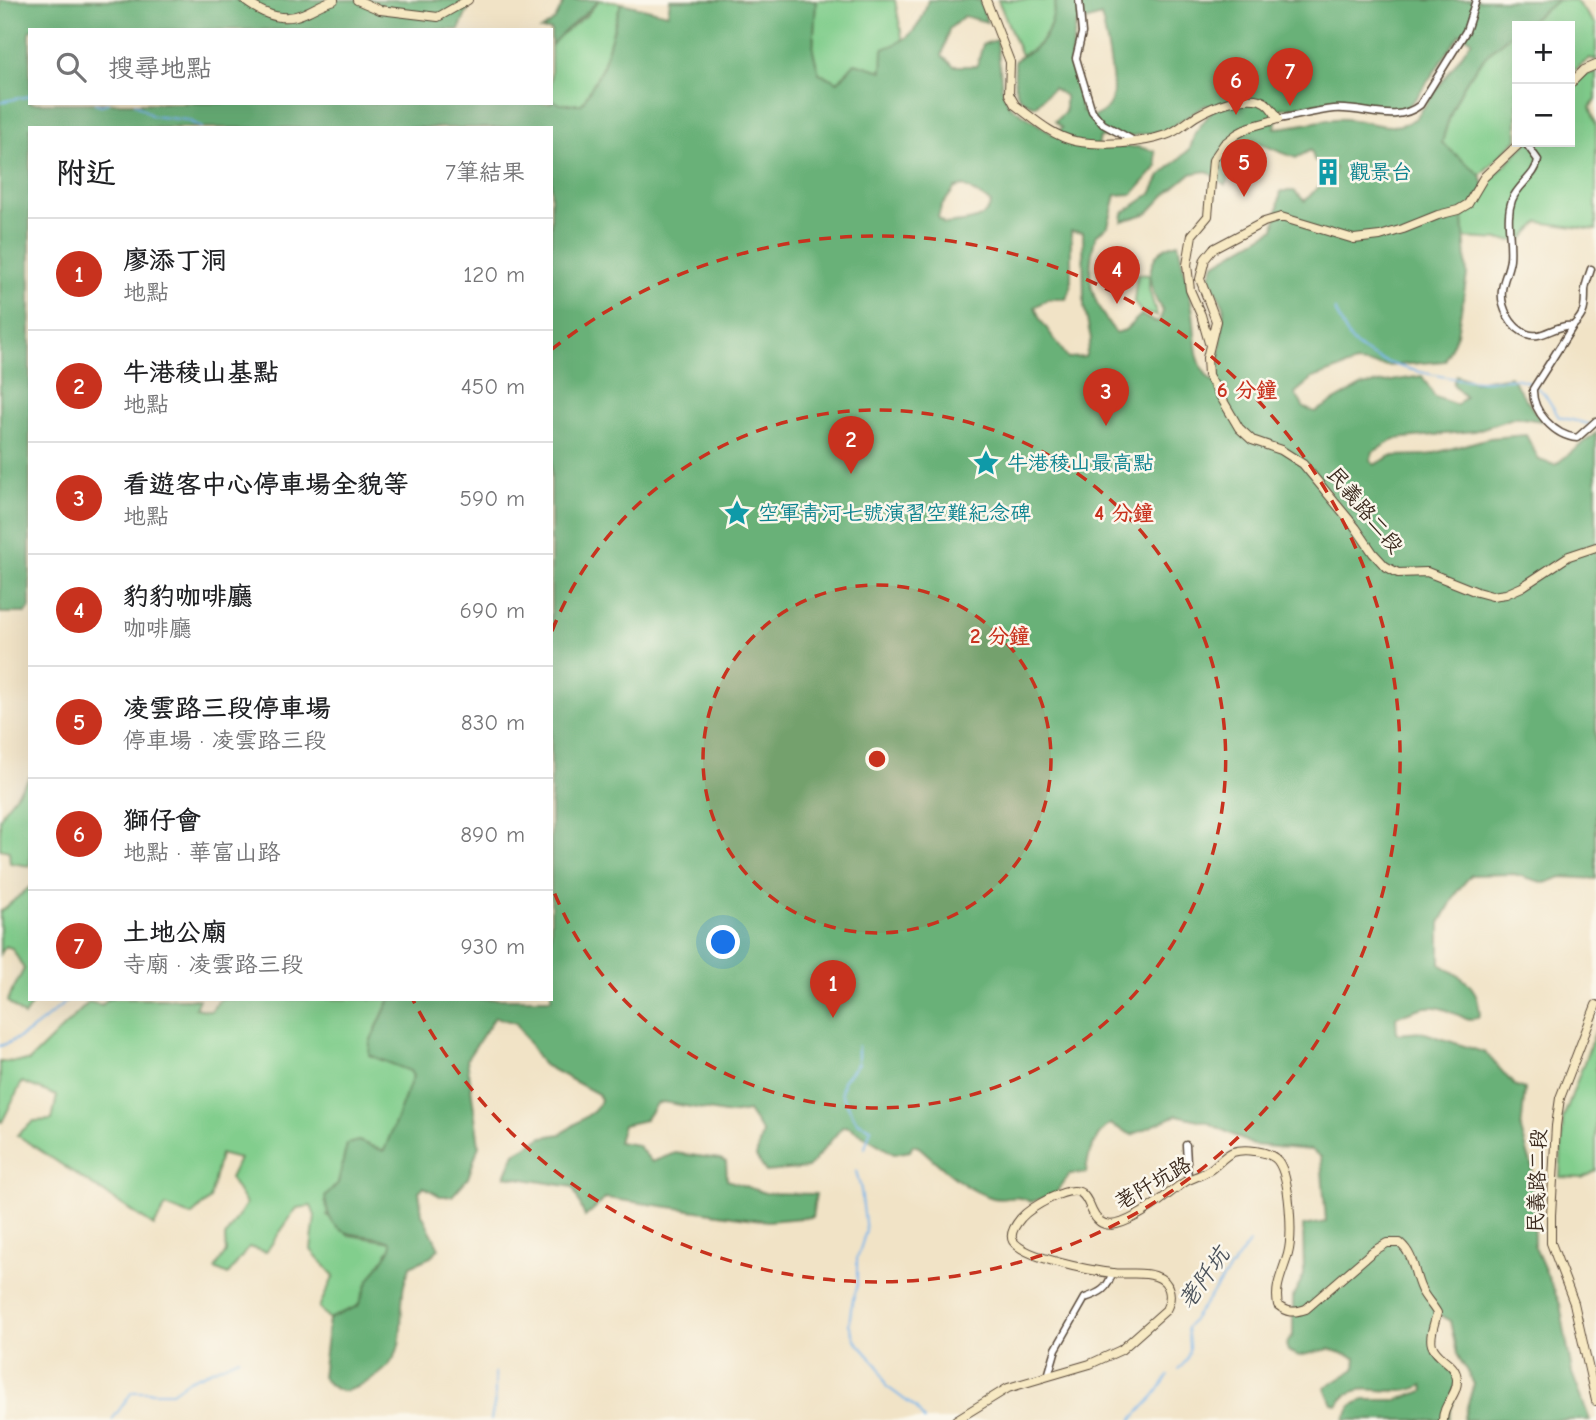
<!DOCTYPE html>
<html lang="zh-TW">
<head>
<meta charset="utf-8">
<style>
	body { margin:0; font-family:"Comic Neue","LXGW WenKai TC",sans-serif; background:#f6f6f6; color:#202124 }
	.controls { position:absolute; right:21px; top:21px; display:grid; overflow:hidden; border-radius:0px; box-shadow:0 7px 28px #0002 }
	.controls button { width:63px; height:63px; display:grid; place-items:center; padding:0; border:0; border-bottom:2px solid #e0e0e0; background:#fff; color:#202124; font:35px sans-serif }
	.you { position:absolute; left:724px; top:943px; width:24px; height:24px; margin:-18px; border:5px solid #fff; border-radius:50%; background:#1a73e8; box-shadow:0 0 0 10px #1a73e833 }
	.badge { display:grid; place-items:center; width:46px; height:46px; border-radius:50%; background:#c8321e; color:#fff; font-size:23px; font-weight:700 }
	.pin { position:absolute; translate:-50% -58px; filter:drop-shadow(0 2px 4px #0008) }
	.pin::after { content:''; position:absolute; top:37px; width:24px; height:21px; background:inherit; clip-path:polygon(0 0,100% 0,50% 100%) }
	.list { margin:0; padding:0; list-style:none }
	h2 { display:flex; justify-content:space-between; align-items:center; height:91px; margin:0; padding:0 28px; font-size:30px }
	h2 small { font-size:23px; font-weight:400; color:#757577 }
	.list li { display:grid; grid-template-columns:46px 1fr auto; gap:21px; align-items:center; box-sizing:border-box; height:112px; padding:0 28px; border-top:2px solid #e0e0e0 }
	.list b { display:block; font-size:26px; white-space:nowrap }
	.list p { margin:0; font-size:23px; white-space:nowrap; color:#757577 }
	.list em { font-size:23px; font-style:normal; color:#757577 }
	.icon { flex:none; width:38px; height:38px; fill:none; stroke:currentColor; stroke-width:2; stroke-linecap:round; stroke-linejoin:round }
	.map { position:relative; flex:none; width:1596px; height:1420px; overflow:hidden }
	.search { position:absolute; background:#fff; box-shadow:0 7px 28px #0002; left:28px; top:28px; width:525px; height:77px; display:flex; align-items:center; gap:18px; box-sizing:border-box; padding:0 24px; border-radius:0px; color:#757577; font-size:26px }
	.panel { position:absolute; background:#fff; box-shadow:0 7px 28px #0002; left:28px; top:126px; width:525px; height:875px; border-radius:0px }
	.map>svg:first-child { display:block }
</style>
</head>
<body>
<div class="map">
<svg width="1596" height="1420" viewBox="0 0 1596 1420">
	<rect width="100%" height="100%" fill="#fbf7ec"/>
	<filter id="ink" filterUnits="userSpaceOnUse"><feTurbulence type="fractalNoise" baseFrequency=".0143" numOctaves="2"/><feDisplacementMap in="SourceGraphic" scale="14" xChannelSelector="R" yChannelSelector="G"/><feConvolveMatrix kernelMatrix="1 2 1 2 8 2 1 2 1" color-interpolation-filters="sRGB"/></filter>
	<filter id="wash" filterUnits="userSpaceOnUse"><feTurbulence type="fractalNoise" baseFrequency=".00686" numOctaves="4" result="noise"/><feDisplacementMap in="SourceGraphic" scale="28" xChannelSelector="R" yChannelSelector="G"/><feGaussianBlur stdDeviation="1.57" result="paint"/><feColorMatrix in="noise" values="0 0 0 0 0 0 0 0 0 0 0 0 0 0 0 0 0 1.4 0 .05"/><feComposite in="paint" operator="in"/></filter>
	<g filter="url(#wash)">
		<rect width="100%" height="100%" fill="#f1e3c6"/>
		<path fill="#82ce8d" stroke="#5e7c56" stroke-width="2" d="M599 0 621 3 603 66 583 104H560L551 99V46L558 37 587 15Z
			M816 0H895L903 42 882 71 838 82 819 73 813 51Z
			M998 0H1056C1052 25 1046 46 1021 55Z
			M1559 0H1575L1596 25V60L1590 58 1570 74V26H1522Z
			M1517 30V139L1480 175 1442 143C1454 93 1475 59 1517 30Z
			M1596 72V100L1590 107 1596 125V230L1539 222 1521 241 1464 238 1463 217 1485 186 1527 142H1570V88L1578 76Z
			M1137 274 1149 275V289L1157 316 1141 312 1134 302Z
			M30 777V866L10 863 9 851 0 849V819L4 810Z
			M30 887V999H35L24 1016 7 1001 24 969 12 948 5 946 0 954V912Z
			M108 999H199L195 1008 211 1011 220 999H390L370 1042 410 1071 413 1076 384 1152 359 1141 347 1144 338 1183 327 1215 349 1235 391 1242V1248L368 1282 358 1306 329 1319 319 1307 334 1276 311 1250 315 1216 311 1206 297 1208 266 1252 249 1247 228 1275 215 1269 226 1252 225 1237 246 1204 230 1178 239 1159 220 1154 210 1199 191 1216 166 1206 154 1226 17 1135 34 1121 52 1120 57 1096 22 1082 2 1122 0 1121V1062L29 1061 89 1002 102 1005Z
			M1596 1030V1171L1582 1178 1560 1177 1563 1119Z"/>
		<path fill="#69b178" stroke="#526e4b" stroke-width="2" fill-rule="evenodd" d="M0 0H472L459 30H30V103H551V99L560 104H582L603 66 621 3 668 14 670 0H816L813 51 819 73 838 82 855 63 882 71 883 49C910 40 921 28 928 0H980L987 22 964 16 949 29 942 56 954 66H977L983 44 997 40 1002 88 1009 105 1054 135 1062 128 1055 121 1065 112V96L1053 88 1035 106C1010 98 1015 83 1015 61 1021 55 1027 54 1033 50 1049 39 1053 18 1056 0H1559L1522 26H1517V30C1475 59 1454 93 1442 143L1480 175 1485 186 1463 217 1467 275 1457 334 1445 361 1387 366 1356 363 1313 378 1295 393 1304 408 1315 412 1361 386 1422 376 1435 397 1457 405 1465 397 1453 384 1456 375 1474 382 1510 376 1541 421 1516 417 1474 431 1395 439 1373 452 1370 460 1374 465 1391 456 1428 455 1489 438 1526 435 1539 460 1555 465 1596 433V879L1562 877 1545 883 1514 874 1471 875 1458 890 1440 923V964C1465 980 1478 983 1480 1016L1468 1020C1436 1003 1429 1003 1396 1017L1397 1034 1422 1032 1486 1053 1514 1085 1525 1089 1521 1130 1532 1167 1534 1245 1560 1304 1572 1373 1590 1420H1463L1474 1384 1457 1354 1450 1321 1436 1313 1433 1351C1465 1381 1458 1381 1448 1420H1344L1352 1405 1364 1400H1397L1424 1391 1423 1385C1399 1399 1369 1383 1350 1393 1345 1395 1341 1401 1338 1405L1332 1404 1325 1388 1355 1369 1356 1358 1329 1349 1299 1356 1288 1351 1286 1345 1293 1335V1296L1304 1275 1303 1226 1326 1222 1321 1157 1311 1150 1253 1145 1207 1122 1177 1115 1132 1135 1110 1124C1094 1136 1088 1153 1086 1173L1070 1174 1055 1194 1031 1202C1014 1193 1008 1201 993 1198 964 1190 941 1166 919 1147L913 1145 910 1151 894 1154 849 1127 843 1126 808 1168 766 1172 756 1157 762 1132 748 1111 730 1114 663 1102 656 1104 645 1120 623 1125 618 1142 637 1145 652 1162 675 1153 720 1159 726 1162 727 1180 765 1193 816 1194 812 1217 768 1221 606 1198 585 1217 573 1187 505 1176 515 1153 543 1137 561 1134 594 1111 601 1100 598 1094 542 1064 516 1023 495 1017 467 1059 479 1145 468 1178 452 1196H440L424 1187 419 1191 422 1214 439 1248 431 1257 410 1266C408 1275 403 1283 403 1292 398 1336 410 1360 363 1384 341 1395 338 1394 322 1377L329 1319 358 1306 368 1282 391 1248V1242C359 1229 330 1246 325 1197L338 1183 347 1144 358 1141 384 1151 413 1076 410 1071 369 1055 370 1042 390 999H551V128H30V608L26 613H0ZM1101 16C1105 29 1116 86 1112 98 1109 109 1102 113 1093 117L1082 111 1070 63 1076 24ZM1460 34 1472 40 1416 118C1389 137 1364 116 1335 119 1315 121 1295 127 1275 128L1278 109 1333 102 1392 112 1404 110 1417 97ZM1206 105 1214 108 1195 133 1190 149 1160 176 1151 194 1123 213 1122 221 1148 213 1165 195 1190 174 1207 171 1225 185 1232 173 1252 165 1250 147 1255 142 1296 158 1311 150 1315 162 1335 168 1330 187 1321 184 1305 201 1294 191H1281L1274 229 1214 264 1209 278 1224 306 1218 377 1212 381C1192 362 1197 339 1193 314 1190 290 1183 266 1178 243 1143 251 1145 286 1163 311L1159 322 1153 321 1141 315 1125 330 1116 333C1089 300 1085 276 1096 235L1108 226 1116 195 1133 194 1157 167 1155 151 1138 147H1098L1100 137H1125L1165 131ZM964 186 991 203C987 223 961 222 944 224L938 217 941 207 955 188ZM1071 231 1083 232 1084 306 1091 339 1085 357 1068 358 1040 319 1035 307 1048 299H1066L1071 287Z
			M565 0H599C585 17 564 28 551 46V30H541L555 20Z"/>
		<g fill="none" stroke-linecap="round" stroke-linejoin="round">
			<path stroke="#78b5eb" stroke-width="2" d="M0 102 30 96
				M95 103 101 105 108 103
				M135 103 152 116 187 120 202 128
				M1335 310C1341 322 1347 339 1358 347 1385 368 1447 379 1481 381 1501 382 1515 373 1533 385
				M1537 388 1544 393 1559 417 1589 424
				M0 1046C26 1038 48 1017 69 999
				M858 1046V1063L843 1081 841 1093 857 1122 871 1128 865 1148
				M856 1171 861 1190 866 1231 857 1259V1288L852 1302 849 1324 856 1341 879 1367 886 1386 916 1408 924 1420
				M1178 1369C1193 1359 1189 1344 1187 1328L1249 1243
				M112 1420 132 1392H172L189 1380 239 1358
				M491 1420 495 1400V1372
				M1132 1420 1155 1395 1168 1376"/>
		</g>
	</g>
	<g filter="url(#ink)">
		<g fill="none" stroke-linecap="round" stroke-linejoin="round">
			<defs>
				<path id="street" d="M1079 0 1082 33 1076 58 1092 111 1103 124 1134 141
					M1278 119C1297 116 1315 111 1333 109 1363 106 1395 125 1420 105L1466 31 1476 0
					M1525 142 1538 160C1536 176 1518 184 1512 200 1505 219 1512 239 1510 259 1509 269 1503 280 1502 290 1500 307 1511 328 1527 334 1543 340 1554 324 1573 326L1533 389C1532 412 1555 436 1577 438L1596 421
					M1573 326C1585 314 1585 308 1585 291 1585 284 1589 276 1591 269
					M1186 1145 1188 1180
					M1048 1376 1056 1349 1085 1298C1100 1293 1108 1289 1112 1273"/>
				<path id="secondary" d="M244 0C261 13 281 23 302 14 313 10 322 3 334 0
					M357 0 380 10 438 17 468 0
					M986 0 1010 62 1009 94 1015 105C1033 118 1052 136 1075 141 1102 146 1140 144 1166 135 1179 131 1187 121 1198 115 1214 106 1241 95 1260 100 1269 103 1274 111 1278 119L1250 127 1237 134 1224 144 1213 160 1208 216 1192 235 1187 265 1190 290 1201 315 1209 343
					M1570 84 1584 70 1596 65
					M1521 142 1484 177 1468 204 1458 210 1438 215 1403 229 1380 236 1354 239 1281 217 1264 222 1213 249 1205 259 1200 279 1216 321 1207 358 1208 375 1239 428 1252 440 1281 450 1303 464 1356 528 1373 553 1385 566 1398 573 1427 572 1477 592 1492 596 1506 594 1522 587 1569 556 1596 547
					M1596 1005 1560 1098 1556 1126 1551 1215V1243L1574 1303 1596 1401
					M956 1420 1008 1388 1090 1364 1121 1350 1166 1310C1173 1297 1171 1281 1155 1276 1142 1271 1126 1275 1113 1273 1092 1271 1024 1258 1013 1241 1009 1234 1016 1224 1021 1218 1030 1208 1069 1184 1081 1193 1087 1197 1089 1205 1092 1211 1101 1232 1120 1225 1136 1216 1155 1207 1170 1191 1188 1180 1195 1177 1202 1175 1208 1171 1217 1166 1223 1156 1233 1152 1244 1148 1270 1151 1278 1161 1290 1177 1293 1235 1288 1254 1283 1272 1274 1286 1278 1305 1288 1313 1294 1313 1306 1309L1372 1252 1387 1243H1400C1415 1256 1413 1272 1421 1289 1425 1298 1432 1304 1437 1313 1435 1322 1429 1336 1432 1345 1437 1360 1456 1362 1457 1379 1458 1395 1443 1404 1443 1420"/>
			</defs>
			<use href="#street" stroke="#564637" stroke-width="9"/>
			<use href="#secondary" stroke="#564637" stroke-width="10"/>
			<use href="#street" stroke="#fff" stroke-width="6"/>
			<use href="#secondary" stroke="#f7e9c3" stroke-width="8"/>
		</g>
	</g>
	<circle cx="877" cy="759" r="174" fill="#c8321e" fill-opacity=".12"/>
	<g fill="none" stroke="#c8321e" stroke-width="3.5" stroke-dasharray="12 9">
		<circle cx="877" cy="759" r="174"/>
		<path d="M552 631A349 349 0 1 1 552 887"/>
		<path d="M551 350A523 523 0 1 1 413 1000"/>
	</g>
	<defs>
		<symbol id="building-bare" viewBox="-9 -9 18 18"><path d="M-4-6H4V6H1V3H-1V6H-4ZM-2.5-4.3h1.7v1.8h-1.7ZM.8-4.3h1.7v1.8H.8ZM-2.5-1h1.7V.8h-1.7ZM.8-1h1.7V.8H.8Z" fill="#0f9aa8" stroke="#fbf7ec" stroke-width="2.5" paint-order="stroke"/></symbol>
		<symbol id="sight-bare" viewBox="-9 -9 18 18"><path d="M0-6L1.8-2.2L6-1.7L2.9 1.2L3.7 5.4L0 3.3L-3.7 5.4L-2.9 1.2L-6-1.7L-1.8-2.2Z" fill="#0f9aa8" stroke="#fbf7ec" stroke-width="2.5" paint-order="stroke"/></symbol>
	</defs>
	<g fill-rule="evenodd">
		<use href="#building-bare" x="1309" y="153" width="38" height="38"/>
		<use href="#sight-bare" x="967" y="444" width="38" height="38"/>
		<use href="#sight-bare" x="718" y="494" width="38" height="38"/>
	</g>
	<g text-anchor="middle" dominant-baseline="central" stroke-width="5" stroke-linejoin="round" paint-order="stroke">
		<g font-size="21" fill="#0d838f" stroke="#fbf7ec" text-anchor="start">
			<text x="1349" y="172">觀景台</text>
			<text x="1007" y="463">牛港稜山最高點</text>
			<text x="758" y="513">空軍青河七號演習空難紀念碑</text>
		</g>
		<g font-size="21" fill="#3b2a1e" stroke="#fbf7ec">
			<text transform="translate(1365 510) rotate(50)">民義路二段</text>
			<text transform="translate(1537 1181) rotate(-88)">民義路二段</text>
			<text transform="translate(1153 1183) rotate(-30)">荖阡坑路</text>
		</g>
		<g font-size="23" font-style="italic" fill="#4d545c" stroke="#fbf7ec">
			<text transform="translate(1204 1278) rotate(-54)">荖阡坑</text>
		</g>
	</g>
	<circle cx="877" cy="759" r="10" fill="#c8321e" stroke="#fbf7ec" stroke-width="3.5"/>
	<g font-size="21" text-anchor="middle" font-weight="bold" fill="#c8321e" stroke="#fbf7ec" stroke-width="5" stroke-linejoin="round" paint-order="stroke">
		<text x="1247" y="397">6 分鐘</text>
		<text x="1124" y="520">4 分鐘</text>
		<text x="1000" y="643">2 分鐘</text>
	</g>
</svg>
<div class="controls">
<button>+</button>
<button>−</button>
</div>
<div class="you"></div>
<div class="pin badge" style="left:833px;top:1018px">1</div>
<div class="pin badge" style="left:851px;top:474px">2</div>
<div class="pin badge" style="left:1106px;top:426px">3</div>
<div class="pin badge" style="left:1117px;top:304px">4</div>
<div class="pin badge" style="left:1244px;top:197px">5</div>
<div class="pin badge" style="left:1236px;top:115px">6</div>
<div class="pin badge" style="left:1290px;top:106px">7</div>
<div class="search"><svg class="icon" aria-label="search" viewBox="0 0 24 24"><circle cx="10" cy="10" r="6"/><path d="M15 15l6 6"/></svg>搜尋地點</div>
<section class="panel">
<h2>附近<small>7筆結果</small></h2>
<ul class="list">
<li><span class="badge">1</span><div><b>廖添丁洞</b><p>地點</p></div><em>120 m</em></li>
<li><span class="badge">2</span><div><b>牛港稜山基點</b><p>地點</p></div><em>450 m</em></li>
<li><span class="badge">3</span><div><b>看遊客中心停車場全貌等</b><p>地點</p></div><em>590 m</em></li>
<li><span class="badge">4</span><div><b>豹豹咖啡廳</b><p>咖啡廳</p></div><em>690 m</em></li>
<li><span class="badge">5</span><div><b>凌雲路三段停車場</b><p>停車場 · 凌雲路三段</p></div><em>830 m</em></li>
<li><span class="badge">6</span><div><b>獅仔會</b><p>地點 · 華富山路</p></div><em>890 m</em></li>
<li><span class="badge">7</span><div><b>土地公廟</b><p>寺廟 · 凌雲路三段</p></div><em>930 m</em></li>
</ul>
</section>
</div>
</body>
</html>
